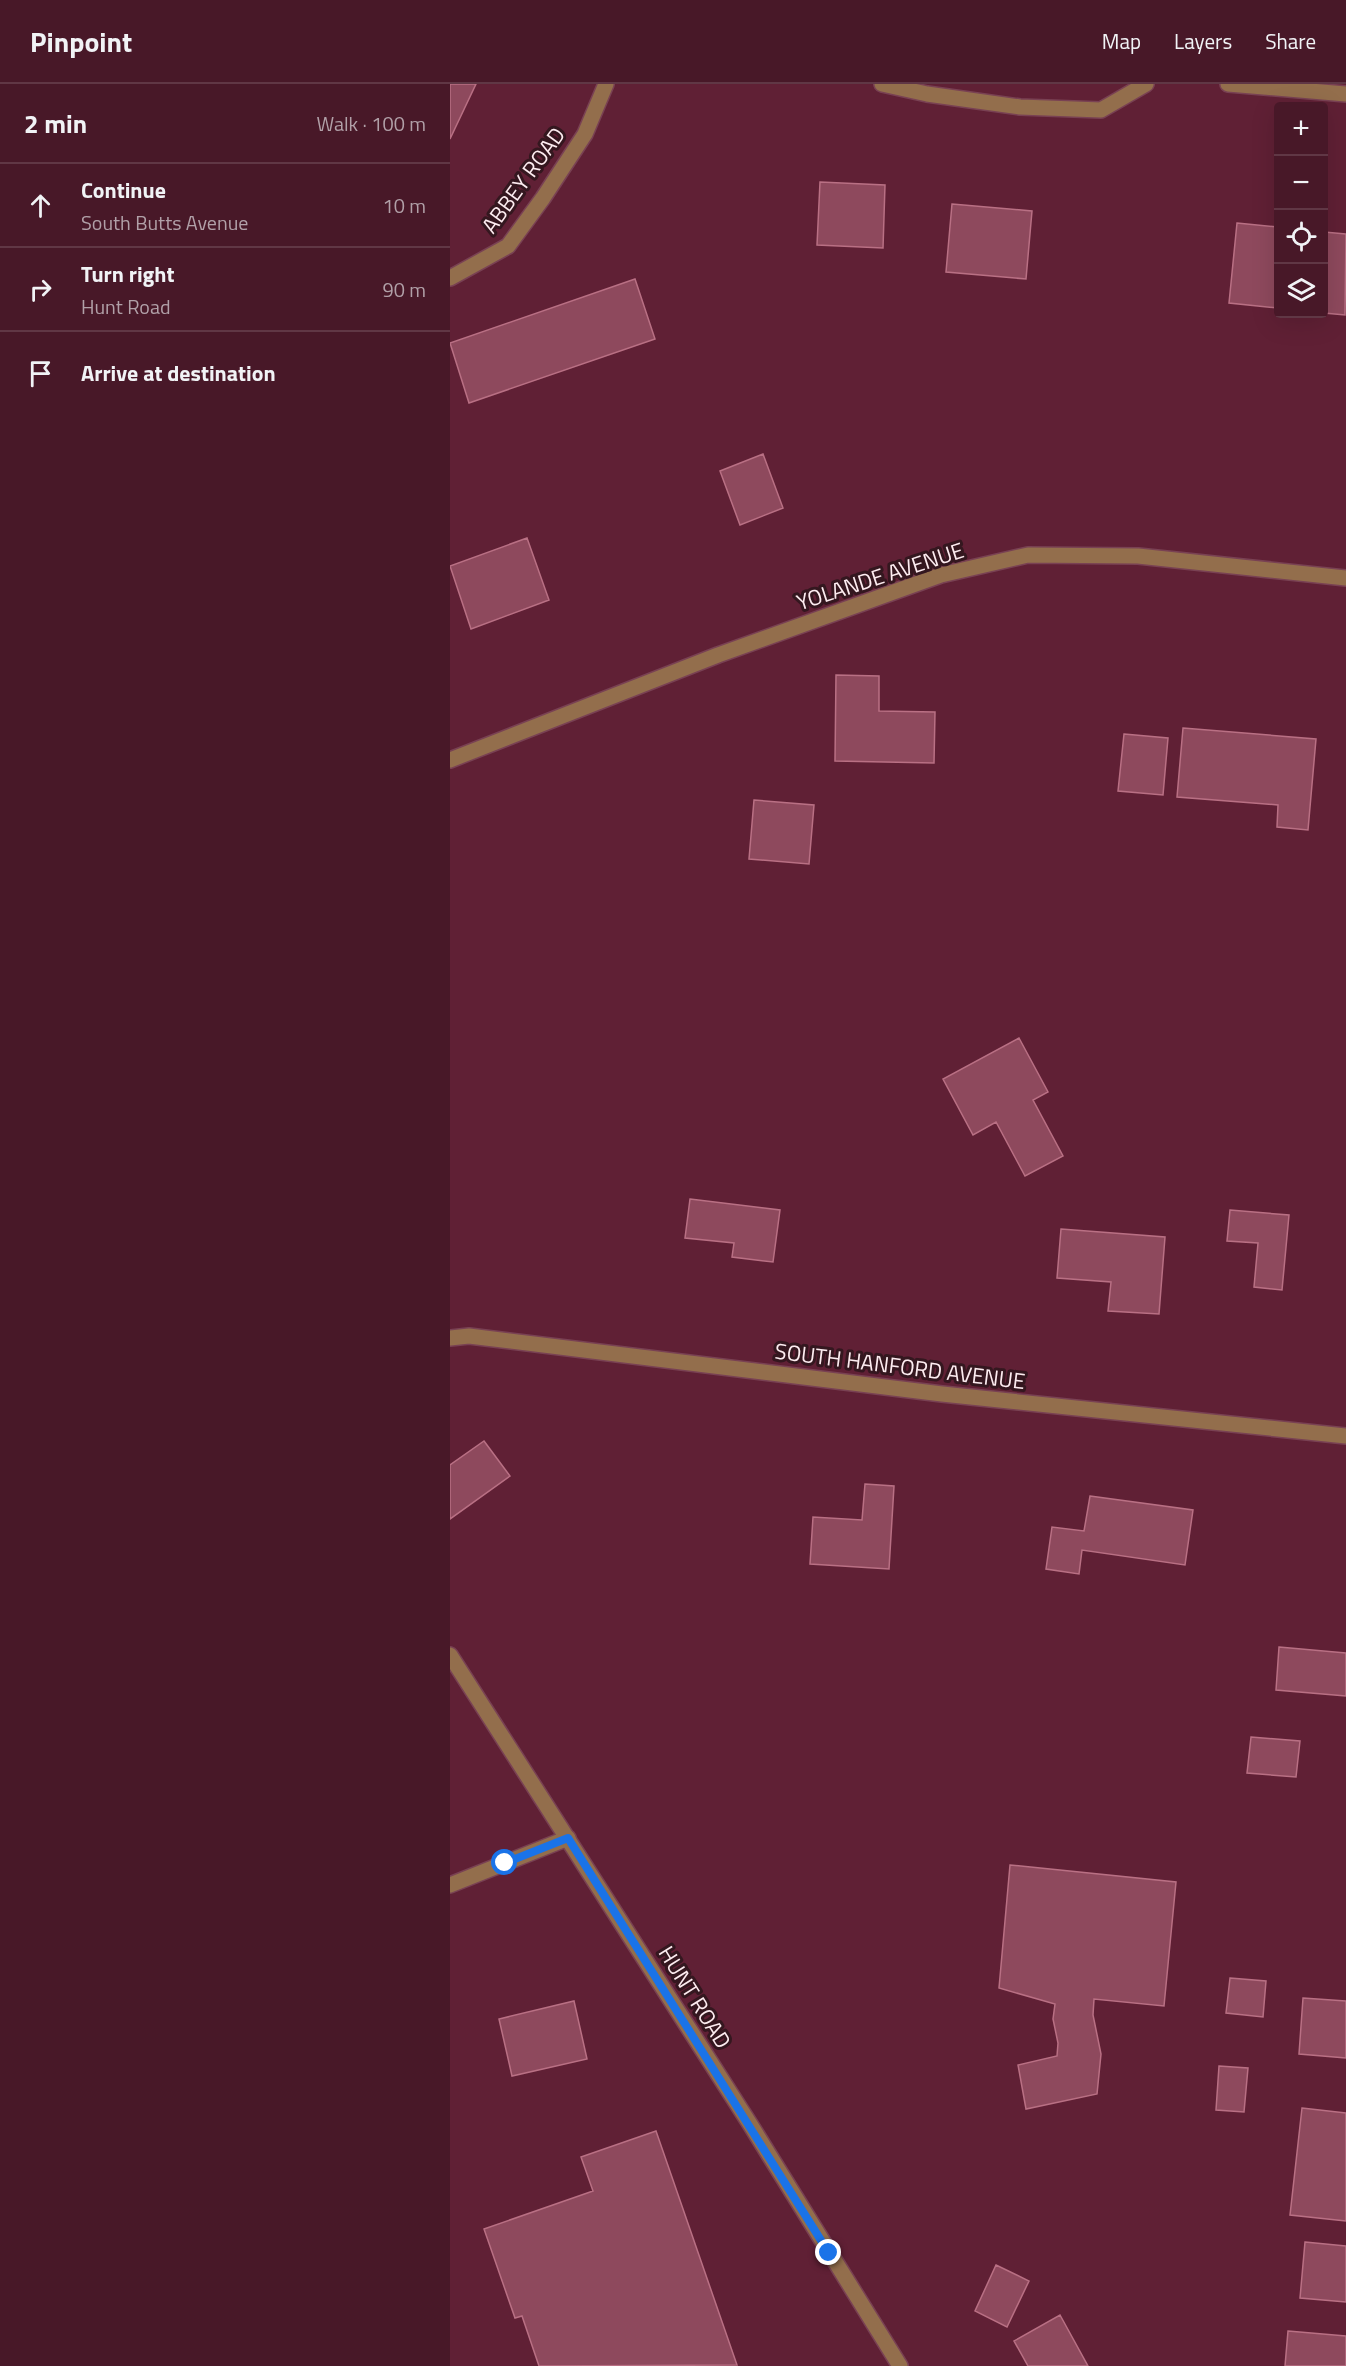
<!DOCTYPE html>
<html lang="en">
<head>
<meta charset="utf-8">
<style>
	body { margin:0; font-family:"Titillium Web",sans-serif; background:#522534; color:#f1f3f6 }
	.controls { position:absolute; right:18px; top:18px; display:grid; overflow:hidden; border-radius:6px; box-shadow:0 6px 24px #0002 }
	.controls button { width:54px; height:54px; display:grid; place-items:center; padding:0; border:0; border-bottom:2px solid #603745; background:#481828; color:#f1f3f6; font:30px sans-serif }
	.stop { position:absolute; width:18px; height:18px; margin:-14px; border:4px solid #1a73e8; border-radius:50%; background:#fff }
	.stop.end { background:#1a73e8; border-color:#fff; box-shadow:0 2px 6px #0008 }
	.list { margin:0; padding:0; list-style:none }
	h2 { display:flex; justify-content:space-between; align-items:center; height:78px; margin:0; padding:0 24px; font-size:26px }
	h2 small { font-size:20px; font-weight:400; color:#b1a0a8 }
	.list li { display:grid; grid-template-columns:39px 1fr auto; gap:18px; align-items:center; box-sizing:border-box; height:84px; padding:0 24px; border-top:2px solid #603745 }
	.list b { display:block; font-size:22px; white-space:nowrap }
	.list p { margin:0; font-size:20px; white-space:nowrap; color:#b1a0a8 }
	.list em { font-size:20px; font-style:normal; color:#b1a0a8 }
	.icon { flex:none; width:33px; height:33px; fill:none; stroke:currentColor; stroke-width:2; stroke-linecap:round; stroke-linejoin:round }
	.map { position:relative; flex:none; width:896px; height:2282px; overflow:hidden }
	header { display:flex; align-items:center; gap:36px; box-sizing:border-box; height:84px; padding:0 30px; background:#481828; border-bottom:2px solid #603745 }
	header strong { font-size:28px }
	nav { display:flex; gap:33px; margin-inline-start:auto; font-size:21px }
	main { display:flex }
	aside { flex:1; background:#481828 }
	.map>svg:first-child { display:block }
</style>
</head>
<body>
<header>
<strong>Pinpoint</strong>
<nav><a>Map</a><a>Layers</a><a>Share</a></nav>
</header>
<main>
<aside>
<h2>2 min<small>Walk · 100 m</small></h2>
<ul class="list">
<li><svg class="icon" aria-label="ahead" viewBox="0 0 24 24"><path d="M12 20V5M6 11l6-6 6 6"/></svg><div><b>Continue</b><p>South Butts Avenue</p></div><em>10 m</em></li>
<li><svg class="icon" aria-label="right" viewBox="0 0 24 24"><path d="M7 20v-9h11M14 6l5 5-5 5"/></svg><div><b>Turn right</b><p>Hunt Road</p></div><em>90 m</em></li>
<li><svg class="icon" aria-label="arrive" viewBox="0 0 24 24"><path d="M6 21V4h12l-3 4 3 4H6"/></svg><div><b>Arrive at destination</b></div></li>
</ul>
</aside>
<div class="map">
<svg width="896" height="2282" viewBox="0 0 896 2282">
	<rect width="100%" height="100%" fill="#602035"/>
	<path fill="#8e495d" stroke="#b97084" stroke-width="1.5" d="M0 0H26L0 55Z
		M370 98 435 101 433 164 367 161Z
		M502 120 582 127 576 195 496 188Z
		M787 139 828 143V224L779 219Z
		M874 148 896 150 895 231 874 229Z
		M185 195 205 255 19 319 0 259Z
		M313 370 333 424 290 441 270 387Z
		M77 454 99 516 21 545 0 482Z
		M386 591 429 592V627L485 628 484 679 385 677Z
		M733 644 866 655 858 746 827 743 828 721 727 713Z
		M674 650 718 654 713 711 668 707Z
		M304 716 364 721 359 780 299 775Z
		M569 954 598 1008 583 1016 613 1072 575 1092 546 1038 523 1051 493 995Z
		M240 1115 330 1126 323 1178 282 1173 284 1159 235 1154Z
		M780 1126 839 1131 832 1206 804 1203 808 1159 777 1157Z
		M611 1145 715 1153 709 1230 658 1227 661 1198 607 1194Z
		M34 1357 60 1392 0 1435V1381Z
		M415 1400 444 1402 439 1485 360 1480 363 1433 412 1436Z
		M640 1412 743 1426 735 1481 632 1466 629 1490 596 1485 602 1443 634 1447Z
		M829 1563 896 1569V1612L826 1606Z
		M801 1653 850 1657 846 1693 797 1689Z
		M560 1781 726 1798 714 1922 644 1915 643 1931 651 1970 647 2010 576 2025 568 1981 607 1972 608 1959 603 1935 605 1920 549 1904Z
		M780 1894 816 1897 813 1933 776 1929Z
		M853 1914 896 1917V1974L849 1970Z
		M124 1917 137 1975 62 1992 49 1935Z
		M769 1982 798 1984 794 2028 766 2026Z
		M852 2024 896 2029V2137L840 2131Z
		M206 2047 287 2281 89 2282 72 2232 65 2234 34 2145 143 2107 131 2073Z
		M855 2158 896 2162V2218L850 2214Z
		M546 2181 579 2197 557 2243 525 2227Z
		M610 2231 638 2282H578L564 2257Z
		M838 2247 896 2252V2282H835Z"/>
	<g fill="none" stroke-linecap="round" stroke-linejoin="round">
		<defs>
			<path id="minor" d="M432 0 477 10 570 23 651 26 696 0
				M778 0 896 10
				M0 194 58 162 93 114 135 50 156 0
				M0 676 268 571 491 491 578 471 688 472 896 494
				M0 1254 19 1252 492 1310 896 1352
				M0 1801 118 1754"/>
			<path id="tertiary" d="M0 1571 300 2040 450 2282"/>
		</defs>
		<use href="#minor" stroke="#794153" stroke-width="18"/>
		<use href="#tertiary" stroke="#794153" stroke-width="18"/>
		<use href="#minor" stroke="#936e4c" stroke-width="15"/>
		<use href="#tertiary" stroke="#936e4c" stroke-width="15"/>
	</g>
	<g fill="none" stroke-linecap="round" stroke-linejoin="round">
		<path stroke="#1a73e8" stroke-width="8" d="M55 1779 118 1754 379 2169"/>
	</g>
	<g text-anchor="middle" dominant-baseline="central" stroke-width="6" stroke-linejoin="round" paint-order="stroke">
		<g font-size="22" fill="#fdecf0" stroke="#34171f">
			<text transform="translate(73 96) rotate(-54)">ABBEY ROAD</text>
			<text transform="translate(430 492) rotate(-18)">YOLANDE AVENUE</text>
			<text transform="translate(450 1282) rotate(7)">SOUTH HANFORD AVENUE</text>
			<text transform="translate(245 1913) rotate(58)">HUNT ROAD</text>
		</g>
	</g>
</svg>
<div class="controls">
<button>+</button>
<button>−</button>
<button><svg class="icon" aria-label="locate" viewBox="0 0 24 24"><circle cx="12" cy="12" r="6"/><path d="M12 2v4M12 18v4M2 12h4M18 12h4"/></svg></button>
<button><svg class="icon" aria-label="layers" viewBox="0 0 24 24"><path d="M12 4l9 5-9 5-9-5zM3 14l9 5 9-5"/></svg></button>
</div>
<div class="stop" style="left:55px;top:1779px"></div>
<div class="stop end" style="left:379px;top:2169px"></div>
</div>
</main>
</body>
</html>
